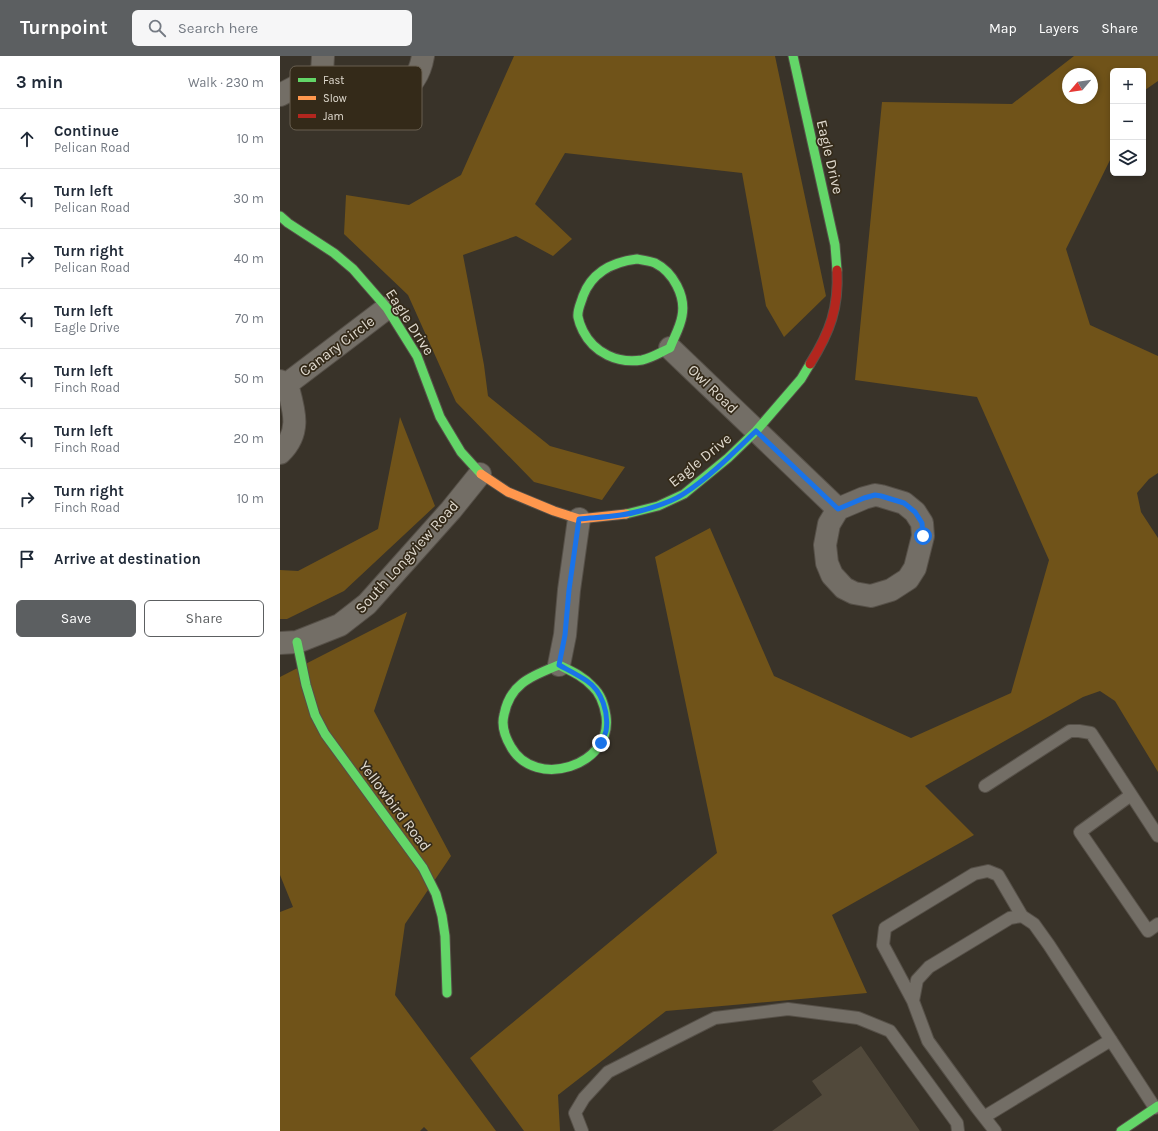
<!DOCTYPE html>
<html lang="en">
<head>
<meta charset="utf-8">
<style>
	body { margin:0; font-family:Karla,sans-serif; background:#f6f6f7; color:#1f2937 }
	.controls { position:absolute; right:12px; top:12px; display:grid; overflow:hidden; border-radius:6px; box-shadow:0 2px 6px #0003 }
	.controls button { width:36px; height:36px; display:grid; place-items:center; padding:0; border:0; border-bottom:1px solid #e0e1e3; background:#fff; color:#1f2937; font:20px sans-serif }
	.compass { position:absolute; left:782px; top:12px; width:36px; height:36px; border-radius:50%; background:#fff; box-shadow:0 2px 6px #0003; rotate:241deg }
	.stop { position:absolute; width:12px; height:12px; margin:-9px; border:3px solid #1a73e8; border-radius:50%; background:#fff }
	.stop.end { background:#1a73e8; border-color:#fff; box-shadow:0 1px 4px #0008 }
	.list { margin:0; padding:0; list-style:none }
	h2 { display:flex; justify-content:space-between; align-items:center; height:52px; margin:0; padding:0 16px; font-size:17px }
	h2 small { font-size:13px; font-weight:400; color:#747a83 }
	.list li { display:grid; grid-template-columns:26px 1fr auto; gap:12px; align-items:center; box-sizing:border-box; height:60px; padding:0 16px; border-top:1px solid #e0e1e3 }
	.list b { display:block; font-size:15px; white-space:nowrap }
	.list p { margin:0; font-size:13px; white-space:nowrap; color:#747a83 }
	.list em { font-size:13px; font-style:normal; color:#747a83 }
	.actions { display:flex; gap:8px; padding:12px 16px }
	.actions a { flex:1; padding:9px 0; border:1px solid #5c5f61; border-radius:6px; text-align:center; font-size:14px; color:#5c5f61 }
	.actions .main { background:#5c5f61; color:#fff }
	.icon { flex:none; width:22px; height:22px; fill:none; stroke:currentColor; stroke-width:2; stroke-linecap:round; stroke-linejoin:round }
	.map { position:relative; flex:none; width:878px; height:1075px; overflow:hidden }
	header { display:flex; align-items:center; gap:24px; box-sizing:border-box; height:56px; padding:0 20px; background:#5c5f61; color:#fff }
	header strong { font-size:19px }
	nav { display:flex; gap:22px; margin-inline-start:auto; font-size:14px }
	.search { width:280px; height:36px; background:#f6f6f7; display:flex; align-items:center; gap:10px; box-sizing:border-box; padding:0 14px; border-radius:6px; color:#747a83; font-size:15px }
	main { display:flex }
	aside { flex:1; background:#fff }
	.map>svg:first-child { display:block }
</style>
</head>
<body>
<header>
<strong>Turnpoint</strong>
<div class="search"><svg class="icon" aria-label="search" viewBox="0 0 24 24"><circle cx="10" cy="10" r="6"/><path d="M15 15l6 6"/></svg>Search here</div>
<nav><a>Map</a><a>Layers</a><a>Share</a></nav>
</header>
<main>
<aside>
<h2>3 min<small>Walk · 230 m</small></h2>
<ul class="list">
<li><svg class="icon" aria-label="ahead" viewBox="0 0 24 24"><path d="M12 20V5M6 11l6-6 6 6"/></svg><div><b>Continue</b><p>Pelican Road</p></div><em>10 m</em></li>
<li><svg class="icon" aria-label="left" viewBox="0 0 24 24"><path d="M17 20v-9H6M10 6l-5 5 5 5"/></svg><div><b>Turn left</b><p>Pelican Road</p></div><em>30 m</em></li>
<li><svg class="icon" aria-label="right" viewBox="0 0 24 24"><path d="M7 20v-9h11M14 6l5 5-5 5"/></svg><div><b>Turn right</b><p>Pelican Road</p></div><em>40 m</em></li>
<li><svg class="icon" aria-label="left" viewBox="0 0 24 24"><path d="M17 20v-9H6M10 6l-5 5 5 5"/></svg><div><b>Turn left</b><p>Eagle Drive</p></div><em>70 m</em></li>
<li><svg class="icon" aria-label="left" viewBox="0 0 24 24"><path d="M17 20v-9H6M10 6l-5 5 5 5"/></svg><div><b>Turn left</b><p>Finch Road</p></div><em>50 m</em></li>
<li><svg class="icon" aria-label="left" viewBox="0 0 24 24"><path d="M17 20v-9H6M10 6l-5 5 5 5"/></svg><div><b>Turn left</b><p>Finch Road</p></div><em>20 m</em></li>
<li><svg class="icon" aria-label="right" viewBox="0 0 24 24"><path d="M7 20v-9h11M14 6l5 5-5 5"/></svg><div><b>Turn right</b><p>Finch Road</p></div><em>10 m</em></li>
<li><svg class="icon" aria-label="arrive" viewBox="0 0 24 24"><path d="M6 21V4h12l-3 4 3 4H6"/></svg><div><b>Arrive at destination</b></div></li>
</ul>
<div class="actions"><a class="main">Save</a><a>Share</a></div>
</aside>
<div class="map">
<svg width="878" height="1075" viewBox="0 0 878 1075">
	<rect width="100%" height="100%" fill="#393329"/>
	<path fill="#705319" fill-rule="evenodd" d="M234 0H495L546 240 504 281 486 250 462 117 285 97 255 148 292 183 273 200 236 180 183 199 204 309 208 340 270 390 345 411 322 444 254 426 176 346 128 239 64 178 66 139 129 149 181 119Z
		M794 0H878V25L865 34 863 38V15H833V98L786 193 810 269 878 300V417L869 423 857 437 861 456 878 482V716L835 645 820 635 803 641 645 730 694 779 552 859 587 937 386 955 278 1039 280 1075H244L190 1002 437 797 375 501 430 472 494 620 631 682 731 637 769 504 697 341 575 324 602 46 732 48ZM788 18H812V42H788Z
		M120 361 155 450 64 535 7 563H0V514L18 515 98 473Z
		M127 556 94 655 171 800 125 868 115 939 216 1075H148L144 1071 140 1075H0V856L13 851 0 819V621Z"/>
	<path fill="#51493b" d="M581 990 640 1075H492L542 1039 532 1025Z"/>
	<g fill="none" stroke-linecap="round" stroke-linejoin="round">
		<defs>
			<path id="lane" d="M705 730 790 675H799L811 677 878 780
				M851 739 800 776 868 875 878 868
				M633 945 603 889 605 872 694 818 708 815 718 819 742 860
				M704 1061 831 984
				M302 1075 295 1057 304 1042 328 1016 435 962 508 953 578 962 610 975 677 1067 678 1075
				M715 1075 697 1052 648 985 633 945 637 924 649 911 730 862 742 860 754 868 769 889 875 1052"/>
			<path id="street" d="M43 0 42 17C51 25 61 37 71 41 105 54 137 36 143 0
				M0 39 42 17
				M390 292 558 453
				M0 325 7 328C14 354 22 376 0 397
				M7 328 107 252
				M595 439 601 440 624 447 635 456 642 467 643 480 635 512 628 523 611 534 591 540 574 537 564 532 552 519 547 507 545 489 549 468 558 453 584 442Z
				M0 587 17 586 60 569 87 548 171 454 200 418
				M279 609 285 579 289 534 299 463"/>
			<path id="fast" d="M513 0 555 189 557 214
				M0 160 8 167 54 197 73 213 107 252 137 300 160 361 181 396 201 418
				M357 203C363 204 370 205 375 207 393 216 406 240 402 260 400 272 394 281 390 292 381 296 372 302 362 304 338 308 314 297 303 275 301 271 299 266 298 261 297 254 301 247 303 240 312 216 332 206 357 203Z
				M346 458 378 450 404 438 448 402 476 375 521 323 530 308
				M17 586 26 629 35 659 45 678 143 812 156 838 162 860 165 880 167 937
				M279 609C291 615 303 620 312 630 321 638 324 648 326 660 333 710 255 734 231 691 225 681 221 670 224 659 230 627 252 620 279 609Z
				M841 1075 878 1050"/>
			<path id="slow" d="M201 418 228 436 274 455 299 463 346 458"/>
			<path id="jam" d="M530 308C550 276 559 252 557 214"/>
		</defs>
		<use href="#lane" stroke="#565048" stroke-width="14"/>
		<use href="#street" stroke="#565048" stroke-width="24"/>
		<use href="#fast" stroke="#565048" stroke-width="11"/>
		<use href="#slow" stroke="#565048" stroke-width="11"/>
		<use href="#jam" stroke="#565048" stroke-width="11"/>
		<use href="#lane" stroke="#736e66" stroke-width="12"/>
		<use href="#street" stroke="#736e66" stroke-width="22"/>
		<use href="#fast" stroke="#63d668" stroke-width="9"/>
		<use href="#slow" stroke="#ff974d" stroke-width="9"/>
		<use href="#jam" stroke="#b3261e" stroke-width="9"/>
	</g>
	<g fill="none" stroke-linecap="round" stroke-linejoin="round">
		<path stroke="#1a73e8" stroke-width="5" d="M321 687C323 683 325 679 326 675 329 657 322 635 307 625 298 619 288 614 279 609L285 579 289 534 299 463C320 461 340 461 360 455 375 451 392 446 405 437 431 420 454 396 476 375L558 453 584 442 595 439 601 440 624 447 635 456 642 467 643 480"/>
	</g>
	<g text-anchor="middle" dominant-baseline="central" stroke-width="3.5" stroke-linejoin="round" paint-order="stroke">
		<g font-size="15" fill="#e0dacf" stroke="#342a19">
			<text transform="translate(550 101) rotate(77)">Eagle Drive</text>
			<text transform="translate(130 266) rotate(57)">Eagle Drive</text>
			<text transform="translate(57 290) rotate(-37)">Canary Circle</text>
			<text transform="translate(433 333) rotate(44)">Owl Road</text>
			<text transform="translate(420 404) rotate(-39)">Eagle Drive</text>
			<text transform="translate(127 501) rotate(-48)">South Longview Road</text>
			<text transform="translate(115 750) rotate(53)">Yellowbird Road</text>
		</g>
	</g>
	<rect x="10" y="10" width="132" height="64" rx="6" fill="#342a19" stroke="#685f50" stroke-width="1"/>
	<rect x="18" y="22" width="18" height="4" fill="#63d668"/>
	<rect x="18" y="40" width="18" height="4" fill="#ff974d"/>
	<rect x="18" y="58" width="18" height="4" fill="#b3261e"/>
	<g font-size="11" fill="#e0dacf">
		<text x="43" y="28">Fast</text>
		<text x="43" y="46">Slow</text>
		<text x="43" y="64">Jam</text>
	</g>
</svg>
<div class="controls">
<button>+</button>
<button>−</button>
<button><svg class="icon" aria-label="layers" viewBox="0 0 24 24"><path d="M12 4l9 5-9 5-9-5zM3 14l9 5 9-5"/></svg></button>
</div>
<svg class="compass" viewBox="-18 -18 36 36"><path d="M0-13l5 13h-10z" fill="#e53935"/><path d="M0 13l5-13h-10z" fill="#747a83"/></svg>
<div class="stop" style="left:643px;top:480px"></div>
<div class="stop end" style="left:321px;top:687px"></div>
</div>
</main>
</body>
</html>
